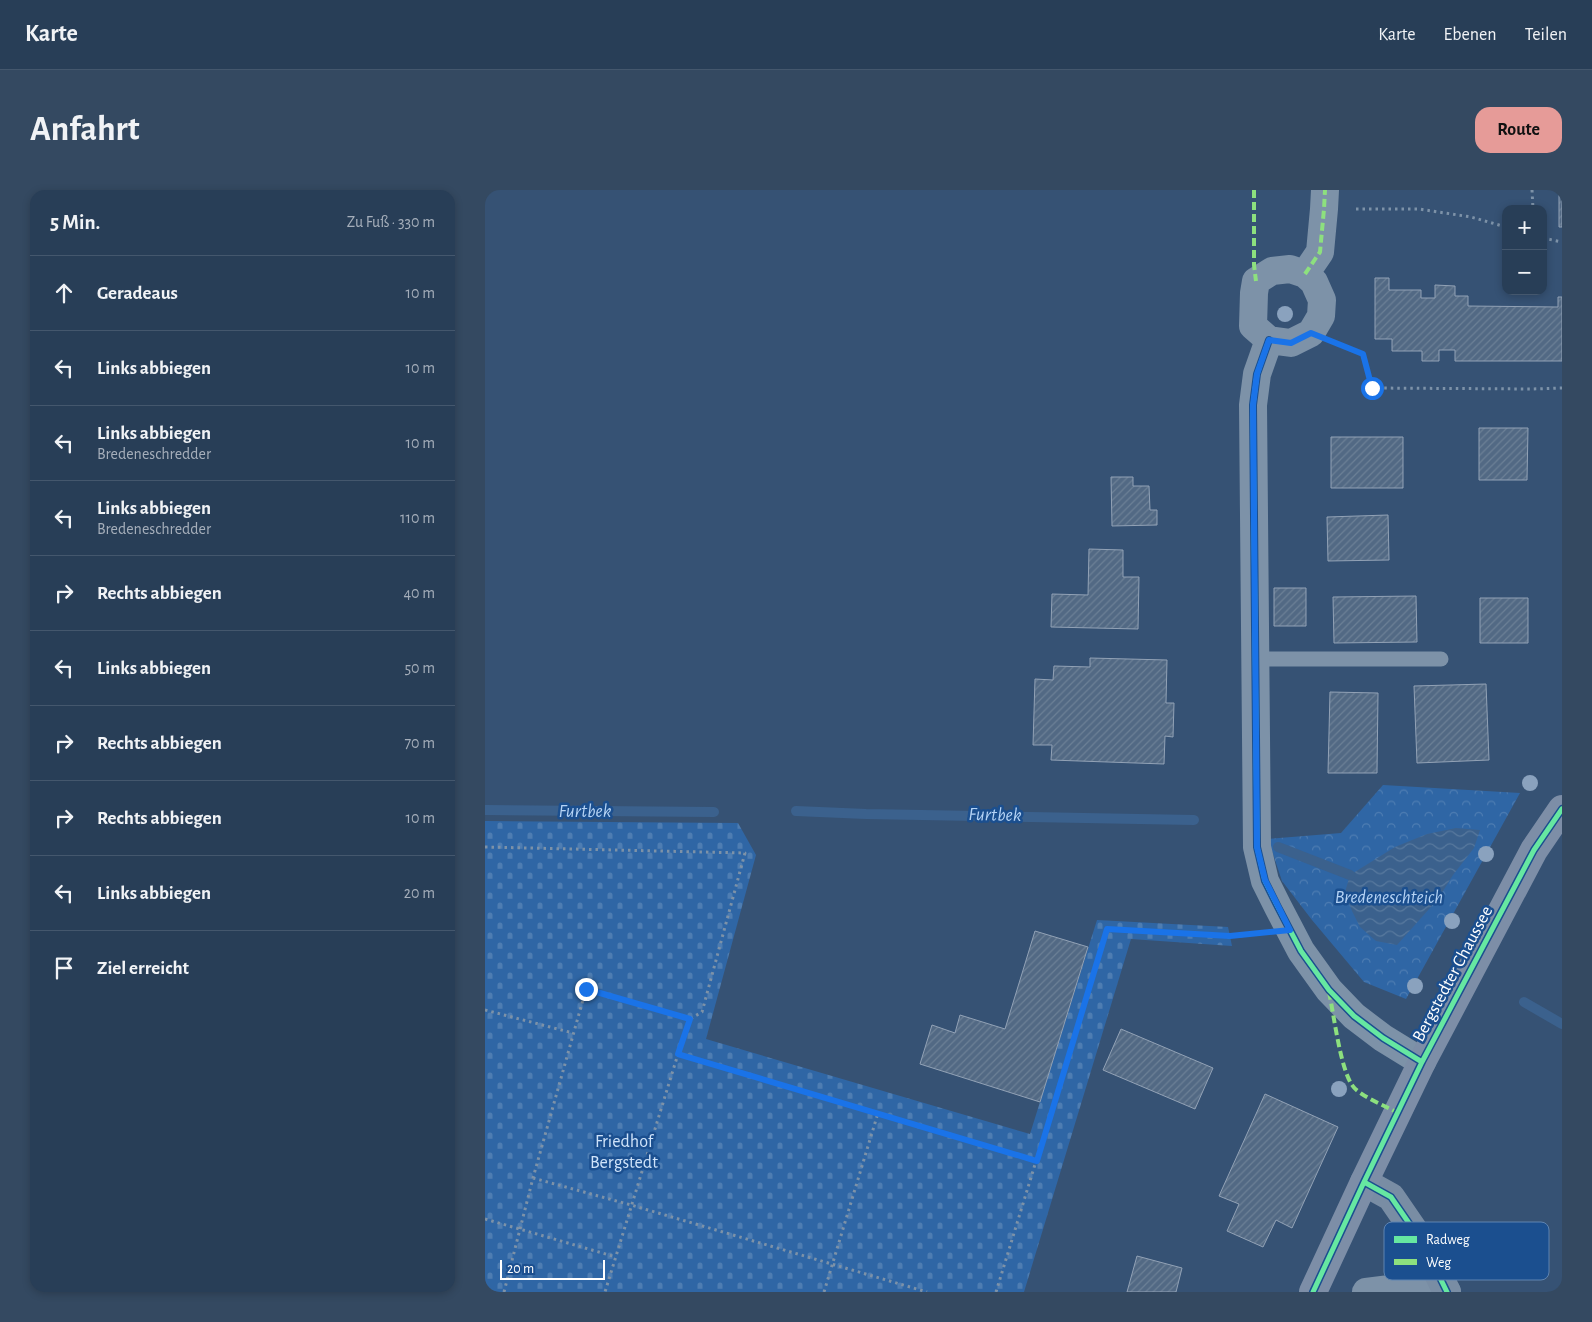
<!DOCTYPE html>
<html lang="de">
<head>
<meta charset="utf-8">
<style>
	body { margin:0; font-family:"Alegreya Sans",sans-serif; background:#344961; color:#f1f3f6 }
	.controls { position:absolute; right:15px; top:15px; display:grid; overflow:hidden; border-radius:10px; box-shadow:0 2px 8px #0003 }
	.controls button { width:45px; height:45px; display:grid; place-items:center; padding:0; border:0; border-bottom:1px solid #44576d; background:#283e57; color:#f1f3f6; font:25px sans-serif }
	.scale { position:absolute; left:15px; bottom:12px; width:105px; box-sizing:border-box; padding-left:5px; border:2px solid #fff; border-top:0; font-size:14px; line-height:18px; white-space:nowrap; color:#fff; -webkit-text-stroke:4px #1b4f8f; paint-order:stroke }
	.stop { position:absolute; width:15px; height:15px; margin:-11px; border:4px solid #1a73e8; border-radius:50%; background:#fff }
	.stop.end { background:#1a73e8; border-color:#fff; box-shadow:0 1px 5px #0008 }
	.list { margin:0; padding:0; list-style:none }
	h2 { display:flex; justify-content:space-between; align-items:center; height:65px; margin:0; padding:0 20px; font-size:21px }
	h2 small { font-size:16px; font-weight:400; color:#a5aeba }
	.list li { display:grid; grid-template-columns:32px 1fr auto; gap:15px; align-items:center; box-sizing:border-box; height:75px; padding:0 20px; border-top:1px solid #44576d }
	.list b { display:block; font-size:19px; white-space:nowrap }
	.list p { margin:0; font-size:16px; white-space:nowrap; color:#a5aeba }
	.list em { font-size:16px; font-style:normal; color:#a5aeba }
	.icon { flex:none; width:28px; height:28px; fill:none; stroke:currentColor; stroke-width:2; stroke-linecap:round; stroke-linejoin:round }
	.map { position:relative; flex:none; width:1077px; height:1102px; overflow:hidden; border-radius:15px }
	header { display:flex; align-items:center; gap:30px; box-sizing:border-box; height:70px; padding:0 25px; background:#283e57; border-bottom:1px solid #44576d }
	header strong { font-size:24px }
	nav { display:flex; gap:28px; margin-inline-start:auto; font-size:18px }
	.intro { display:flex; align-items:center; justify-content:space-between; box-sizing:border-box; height:120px; padding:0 30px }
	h1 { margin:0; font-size:35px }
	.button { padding:12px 22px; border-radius:15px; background:#e69b98; color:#111; font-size:18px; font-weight:700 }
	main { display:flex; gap:30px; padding:0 30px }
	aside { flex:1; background:#283e57; border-radius:15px; box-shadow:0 2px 8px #0003 }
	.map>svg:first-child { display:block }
</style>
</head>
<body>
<header>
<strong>Karte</strong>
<nav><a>Karte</a><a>Ebenen</a><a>Teilen</a></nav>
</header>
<div class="intro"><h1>Anfahrt</h1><a class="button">Route</a></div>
<main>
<aside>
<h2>5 Min.<small>Zu Fuß · 330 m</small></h2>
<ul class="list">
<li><svg class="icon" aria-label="ahead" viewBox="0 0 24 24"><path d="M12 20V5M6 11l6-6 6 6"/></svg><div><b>Geradeaus</b></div><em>10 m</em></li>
<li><svg class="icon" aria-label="left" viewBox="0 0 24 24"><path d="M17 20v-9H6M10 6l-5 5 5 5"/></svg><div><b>Links abbiegen</b></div><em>10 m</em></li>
<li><svg class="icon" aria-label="left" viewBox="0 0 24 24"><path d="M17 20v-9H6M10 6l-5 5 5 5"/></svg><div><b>Links abbiegen</b><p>Bredeneschredder</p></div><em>10 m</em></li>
<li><svg class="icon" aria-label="left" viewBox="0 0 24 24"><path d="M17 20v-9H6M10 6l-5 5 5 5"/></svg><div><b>Links abbiegen</b><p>Bredeneschredder</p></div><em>110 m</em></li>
<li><svg class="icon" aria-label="right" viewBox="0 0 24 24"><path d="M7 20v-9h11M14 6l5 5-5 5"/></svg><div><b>Rechts abbiegen</b></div><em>40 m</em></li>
<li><svg class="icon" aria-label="left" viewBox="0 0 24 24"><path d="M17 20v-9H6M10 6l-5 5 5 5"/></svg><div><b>Links abbiegen</b></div><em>50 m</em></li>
<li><svg class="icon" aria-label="right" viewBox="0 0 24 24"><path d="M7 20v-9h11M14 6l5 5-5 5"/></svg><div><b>Rechts abbiegen</b></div><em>70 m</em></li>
<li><svg class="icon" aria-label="right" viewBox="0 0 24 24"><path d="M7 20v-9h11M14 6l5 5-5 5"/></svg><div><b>Rechts abbiegen</b></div><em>10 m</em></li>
<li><svg class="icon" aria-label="left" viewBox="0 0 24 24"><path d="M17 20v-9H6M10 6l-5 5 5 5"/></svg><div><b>Links abbiegen</b></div><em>20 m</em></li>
<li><svg class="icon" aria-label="arrive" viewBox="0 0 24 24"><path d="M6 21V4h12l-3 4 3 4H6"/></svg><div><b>Ziel erreicht</b></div></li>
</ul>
</aside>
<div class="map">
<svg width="1077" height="1102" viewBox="0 0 1077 1102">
	<defs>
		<pattern id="cemetery-stones" width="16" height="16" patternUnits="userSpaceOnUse" patternTransform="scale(1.25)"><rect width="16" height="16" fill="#2f66a5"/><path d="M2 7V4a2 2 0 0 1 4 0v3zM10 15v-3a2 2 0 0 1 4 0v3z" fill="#4e7db2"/></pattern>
		<pattern id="park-crowns" width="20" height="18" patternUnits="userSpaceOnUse" patternTransform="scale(1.25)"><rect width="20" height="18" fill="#2f66a5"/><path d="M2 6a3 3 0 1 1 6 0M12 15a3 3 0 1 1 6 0" fill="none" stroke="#4e7db2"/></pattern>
		<pattern id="water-waves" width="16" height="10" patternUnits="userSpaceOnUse" patternTransform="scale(1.25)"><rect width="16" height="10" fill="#3b618d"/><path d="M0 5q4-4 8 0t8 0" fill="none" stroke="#58799e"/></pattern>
		<pattern id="building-hatch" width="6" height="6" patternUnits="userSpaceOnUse" patternTransform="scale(1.25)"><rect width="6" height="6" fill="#526984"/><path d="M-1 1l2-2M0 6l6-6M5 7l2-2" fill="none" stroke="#6c8096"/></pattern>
	</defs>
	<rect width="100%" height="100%" fill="#365274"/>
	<path fill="url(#cemetery-stones)" d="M0 631 253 633 271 665 221 849 545 944 612 730 743 737 747 756 646 749 539 1102H0Z"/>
	<path fill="url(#park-crowns)" d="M898 595 1035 603 921 809 879 792 827 730 797 691 783 649 856 643Z"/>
	<path fill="url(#water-waves)" d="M971 638 995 640 989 658 968 685 953 709 912 755 891 751 875 737 867 721 860 702 865 685 910 657 942 644Z"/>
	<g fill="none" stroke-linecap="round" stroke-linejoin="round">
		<path stroke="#3b618d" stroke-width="10" d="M0 620 229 622
			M311 621 381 624 709 630
			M793 657 865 685
			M1039 812 1077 834"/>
	</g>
	<path fill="url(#building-hatch)" stroke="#92a2b6" d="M1074 0H1077V37H1074Z
		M890 88H904V100H936V108H950V95L970 96V106H983V116L1073 117V107H1077V171H970V160H954V171H937V161H907V149H890Z
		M994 238H1043L1042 290H994Z
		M846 247H918V298H846Z
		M626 287H648V296H664L665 320H672V335L627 336Z
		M903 325 904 370 843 371 842 327Z
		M604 359 638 360V387H654L653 439 566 437 567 404 603 405Z
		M789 398H821V436H789Z
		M931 406 932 452 849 453 848 407Z
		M995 408H1043V453H995Z
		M605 468 682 470 681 513H689L688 547 680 546 679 574 566 570 567 555H548L550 489 568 490 569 476 605 477Z
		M1001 494 1004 570 932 573 929 496Z
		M845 502 893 503 892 583H843Z
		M550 741 603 757 555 912 435 874 447 835 470 843 475 825 520 839Z
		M636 839 728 878 710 919 618 880Z
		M780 904 853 937 807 1038 791 1030 778 1057 742 1041 754 1014 734 1006Z
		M652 1066 697 1078 691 1102H642Z"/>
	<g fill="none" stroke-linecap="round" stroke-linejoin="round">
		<path stroke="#7d92a8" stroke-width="3" stroke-dasharray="2.5 4" stroke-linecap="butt" d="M1047 0 1048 19
			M871 19H934L986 27 1021 37
			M1058 48 1077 52
			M855 155 877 164 887 198 1047 199 1077 198
			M0 657 260 663 217 822 205 829 193 864 120 1102
			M0 820 88 843
			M193 864 552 971
			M48 988 146 1015 442 1102
			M0 1029 131 1067
			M19 1102 48 988 101 799 205 829
			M339 1102 393 923
			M511 1102 622 739 745 747 771 744"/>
		<path stroke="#7d92a8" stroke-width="15" d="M771 469H956"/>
		<path stroke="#7d92a8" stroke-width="28" d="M805 79 820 84 829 92 837 110 836 126 826 143 806 153 784 150 768 136 769 103 771 91 787 81Z
			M820 84 835 62 839 19 840 0
			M784 150 772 184 768 215 772 657 780 691 793 717 816 761 844 800 869 826 898 848 937 872
			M881 1102 921 1097 962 1102"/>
		<path stroke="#798da4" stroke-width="28" d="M879 992 906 1007 939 1055 962 1102"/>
		<path stroke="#7d8ea7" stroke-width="28" d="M828 1102 879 992 937 872 1049 660 1077 619"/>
		<path stroke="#8de07e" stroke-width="4" stroke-dasharray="8 4" stroke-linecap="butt" d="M769 0V75L771 91
			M820 84 835 62 839 19 840 0
			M844 802C849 825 855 877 867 895 874 906 901 916 913 923"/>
		<defs>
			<path id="cycleway" d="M784 150 772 184 768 215 772 657 780 691 793 717 816 761 844 800 869 826 898 848 937 872
				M879 992 906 1007 939 1055 962 1102
				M828 1102 879 992 937 872 1049 660 1077 619"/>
		</defs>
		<use href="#cycleway" stroke="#1b4f8f" stroke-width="8"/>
		<use href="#cycleway" stroke="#66e7a1" stroke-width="5"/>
	</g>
	<g fill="#8aa2be">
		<circle cx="800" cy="124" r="8"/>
		<circle cx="1045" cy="593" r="8"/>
		<circle cx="1001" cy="664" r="8"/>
		<circle cx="967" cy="731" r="8"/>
		<circle cx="930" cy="796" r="8"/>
		<circle cx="854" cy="899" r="8"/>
	</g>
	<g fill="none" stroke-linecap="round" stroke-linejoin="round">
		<path stroke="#1a73e8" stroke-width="6" d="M101 799 205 829 193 864 552 971 622 739 745 746 805 740 780 690 772 657 768 215 772 184 784 150 806 153 826 143 878 164 887 198"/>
	</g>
	<g text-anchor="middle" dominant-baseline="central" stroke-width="5" stroke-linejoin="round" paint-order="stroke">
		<g font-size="18" fill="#fff" stroke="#1b4f8f">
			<text transform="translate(968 784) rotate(-62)">Bergstedter Chaussee</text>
		</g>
		<g font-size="18" fill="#cfe3fa" stroke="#1b4f8f">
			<text x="139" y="952">Friedhof<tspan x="139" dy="21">Bergstedt</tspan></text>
		</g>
		<g font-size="19" font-style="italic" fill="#b5d3f5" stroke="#1b4f8f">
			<text x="100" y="621">Furtbek</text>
			<text transform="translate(510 625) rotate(1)">Furtbek</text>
			<text x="904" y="707">Bredeneschteich</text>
		</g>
	</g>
	<rect x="899" y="1032" width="165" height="58" rx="8" fill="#1b4f8f" stroke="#5f84b1" stroke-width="1"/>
	<rect x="909" y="1046" width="23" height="7" fill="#66e7a1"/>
	<rect x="909" y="1069" width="23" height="6" fill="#8de07e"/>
	<g font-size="14" fill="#fff">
		<text x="941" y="1054">Radweg</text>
		<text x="941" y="1077">Weg</text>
	</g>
</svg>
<div class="controls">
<button>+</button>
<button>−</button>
</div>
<div class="scale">20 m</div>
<div class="stop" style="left:887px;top:198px"></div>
<div class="stop end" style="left:101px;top:799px"></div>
</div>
</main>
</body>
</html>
